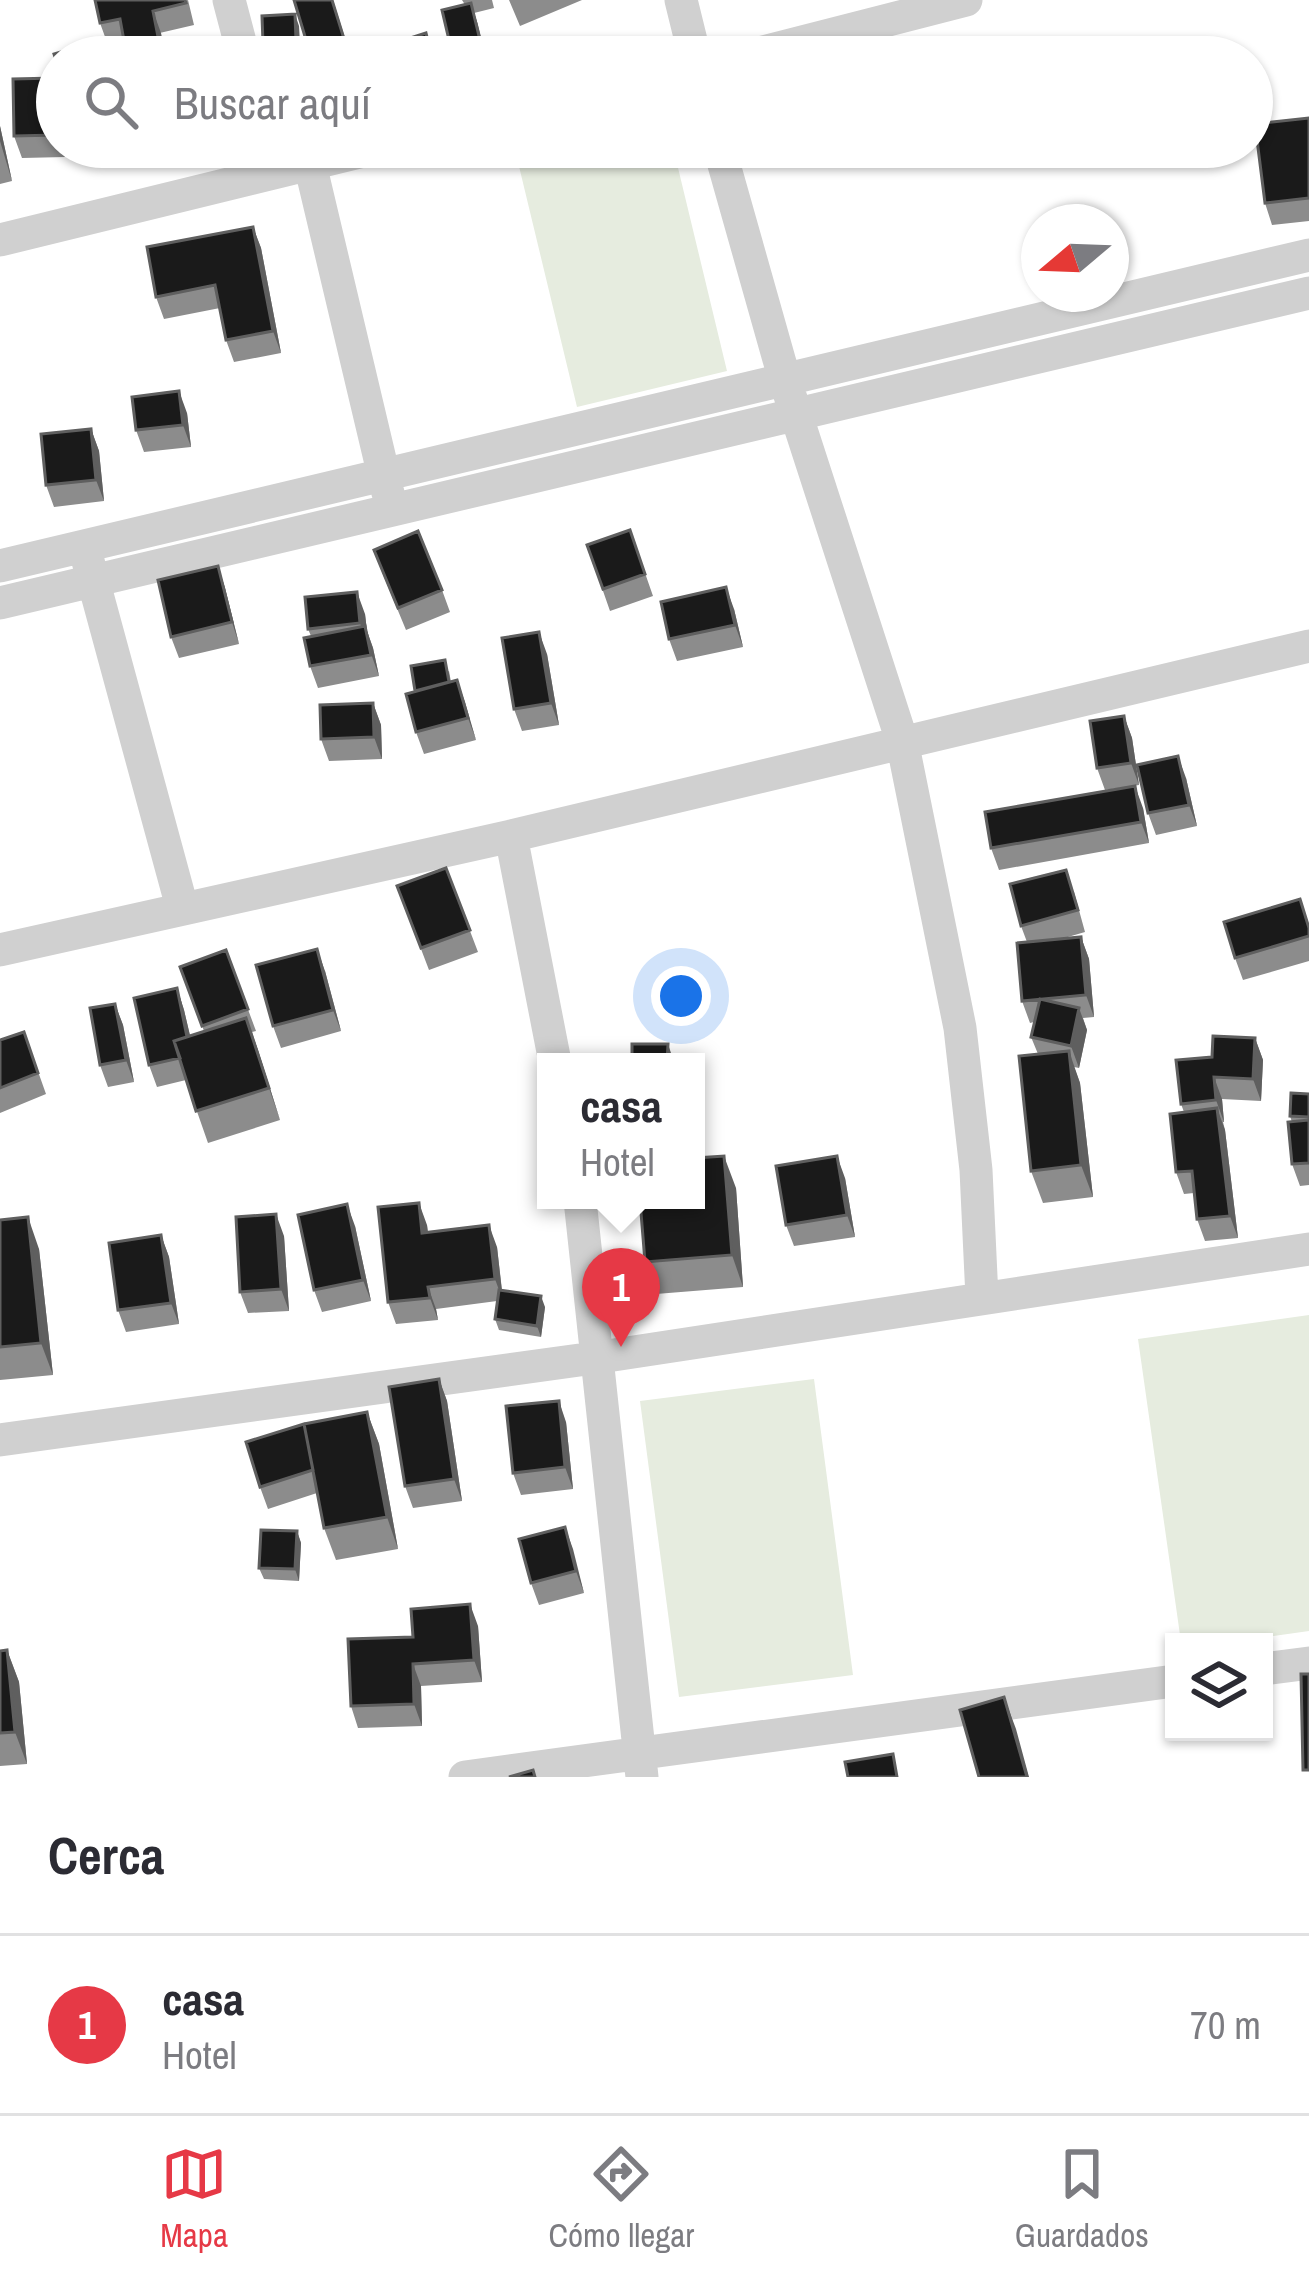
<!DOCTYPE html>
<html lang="es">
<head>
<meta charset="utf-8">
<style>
	body { margin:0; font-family:"Archivo Narrow",sans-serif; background:#f2f2f3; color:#2b2b33 }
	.controls { position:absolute; right:36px; bottom:36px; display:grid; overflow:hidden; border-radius:0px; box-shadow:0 3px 9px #0004 }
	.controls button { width:108px; height:108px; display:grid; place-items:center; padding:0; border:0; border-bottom:3px solid #e1e1e2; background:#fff; color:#2b2b33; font:60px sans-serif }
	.compass { position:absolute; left:1021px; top:204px; width:108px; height:108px; border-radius:50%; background:#fff; box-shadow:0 3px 9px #0004; rotate:251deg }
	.you { position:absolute; left:681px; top:996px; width:42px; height:42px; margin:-30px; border:9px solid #fff; border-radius:50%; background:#1a73e8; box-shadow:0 0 0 18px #1a73e833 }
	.badge { display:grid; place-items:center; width:78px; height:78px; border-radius:50%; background:#e63946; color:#fff; font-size:39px; font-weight:700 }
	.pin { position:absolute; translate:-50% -99px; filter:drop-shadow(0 3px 6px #0008) }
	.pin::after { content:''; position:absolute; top:63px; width:42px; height:36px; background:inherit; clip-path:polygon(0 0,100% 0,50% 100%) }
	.popup { position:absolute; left:537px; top:1053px; width:168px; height:156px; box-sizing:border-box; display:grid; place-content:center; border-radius:0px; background:#fff; filter:drop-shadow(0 3px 9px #0005); font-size:39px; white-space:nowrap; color:#7c7c81 }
	.popup b { font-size:45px; color:#2b2b33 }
	.popup::after { content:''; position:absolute; left:50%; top:100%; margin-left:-24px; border:24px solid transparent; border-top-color:#fff }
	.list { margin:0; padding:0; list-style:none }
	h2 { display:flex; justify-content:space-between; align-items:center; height:156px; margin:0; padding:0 48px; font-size:51px }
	h2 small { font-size:39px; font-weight:400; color:#7c7c81 }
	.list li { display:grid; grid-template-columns:78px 1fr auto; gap:36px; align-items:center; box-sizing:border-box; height:180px; padding:0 48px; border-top:3px solid #e1e1e2 }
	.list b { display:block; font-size:45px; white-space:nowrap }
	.list p { margin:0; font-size:39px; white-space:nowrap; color:#7c7c81 }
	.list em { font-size:39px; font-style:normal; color:#7c7c81 }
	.icon { flex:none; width:66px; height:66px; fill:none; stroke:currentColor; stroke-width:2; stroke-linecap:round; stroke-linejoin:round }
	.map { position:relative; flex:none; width:1309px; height:1777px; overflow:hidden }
	.search { position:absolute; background:#fff; box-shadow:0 3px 9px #0004; left:36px; right:36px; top:36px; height:132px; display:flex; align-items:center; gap:30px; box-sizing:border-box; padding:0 42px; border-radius:66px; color:#7c7c81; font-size:45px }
	.sheet { height:336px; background:#fff }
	nav { display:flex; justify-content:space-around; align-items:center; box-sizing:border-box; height:168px; border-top:3px solid #e1e1e2; background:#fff; font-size:33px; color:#7c7c81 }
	nav a { display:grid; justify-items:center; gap:6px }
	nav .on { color:#e63946 }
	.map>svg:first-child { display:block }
</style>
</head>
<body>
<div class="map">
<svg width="1309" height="1777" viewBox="0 0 1309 1777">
	<rect width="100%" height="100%" fill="#fff"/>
	<path fill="#e6ecdf" d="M563 147H673L727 371 577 407 517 158Z
		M1309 1315V1631L1232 1642H1181L1138 1339Z
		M814 1379 853 1675 679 1697 640 1401Z"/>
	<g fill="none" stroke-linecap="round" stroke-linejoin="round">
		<path stroke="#d0d0d0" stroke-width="33" d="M229 0 244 57
			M681 0 695 57
			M744 57 966 0
			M719 147 784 377 902 741 960 1028 976 1170 982 1298
			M310 164 388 493
			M0 240 380 147
			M88 561 182 907
			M0 566 1309 255
			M0 603 1309 293
			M511 836 555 1062
			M0 950 511 836 1309 646
			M580 1200 642 1777
			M0 1440 594 1358 1309 1249
			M1264 1669 1309 1663
			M465 1777 1174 1681"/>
	</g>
	<path fill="#8c8c8c" d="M188 0 194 25 108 45 100 23Z
		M294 0H333L351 57H311Z
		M462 0H492L494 8 474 13 478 25Z
		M509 0H582L520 26Z
		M299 26 300 52 267 54 263 43Z
		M57 83V147H64L65 157 22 158 14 136Z
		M1309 118V221L1272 225 1265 203Z
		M0 126 12 181 0 184Z
		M163 147H186L165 153Z
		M253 227 261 248 281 353 234 362 226 340 220 308 164 319 156 297Z
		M187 413 191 447 144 452 136 430Z
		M91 429 99 451 104 501 54 507 46 485Z
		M630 530 653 596 610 611 587 545Z
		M218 566 225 588 239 644 179 658 171 637Z
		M382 572 442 590 450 612 406 630Z
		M734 609 743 647 677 661 669 639Z
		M365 614 367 631 373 648 379 676 318 688 310 666 311 636 308 629Z
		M547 654 559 725 522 731 514 709Z
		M449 671 451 682 457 680 476 740 424 754 416 732 415 691Z
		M373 703 381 725 382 759 329 761 321 739Z
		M1124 716 1132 738 1139 785 1105 790 1097 768Z
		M1186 778 1197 826 1156 835 1148 813Z
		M1143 808 1149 843 999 870 991 848Z
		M446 868 478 952 429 970 397 886Z
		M1074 892 1085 932 1061 939 1081 937 1089 959 1094 1017 1083 1018 1087 1030 1079 1068 1074 1067 1080 1083 1093 1197 1043 1203 1031 1171 1038 1054 1031 1037 1034 1022 1030 1023 1022 1001 1027 942 1021 926Z
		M1309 924V961L1243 980 1235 958Z
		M226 950 256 1031 252 1032 280 1120 208 1143 186 1080 157 1087 149 1065 177 988 184 1010 190 1036 204 1031 180 967Z
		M325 971 341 1031 281 1048 273 1026Z
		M115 1004 123 1025 134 1082 108 1087 100 1065Z
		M24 1032 46 1094 0 1113V1040Z
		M1255 1038 1263 1060 1261 1101 1222 1099 1224 1122H1223L1225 1130 1238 1238 1205 1241 1197 1219 1194 1193 1184 1194 1176 1172 1184 1112 1181 1104 1212 1057Z
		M1309 1094V1185L1300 1186 1292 1164V1122L1290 1116Z
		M845 1178 855 1237 794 1246 786 1225Z
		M736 1188 743 1287 656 1294 645 1262Z
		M0 1220 39 1249 53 1375 0 1380Z
		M427 1225 428 1232 497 1247 502 1290 545 1307 541 1337 499 1330 495 1319 497 1301 436 1309 438 1320 396 1324 388 1302Z
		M355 1226 371 1301 322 1312 314 1290Z
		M161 1235 169 1257 179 1324 126 1332 118 1310Z
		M284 1236 289 1311 248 1313 240 1292Z
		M439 1379 447 1401 462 1501 413 1508 405 1486Z
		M367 1412 379 1444 398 1549 336 1560 324 1528 317 1493 268 1509 260 1487Z
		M566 1422 573 1489 521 1495 513 1473Z
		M565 1527 584 1593 539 1605 531 1583Z
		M297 1531 301 1543 299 1581 264 1579 259 1568Z
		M478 1626 482 1682 421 1686 422 1726 358 1728 351 1706 413 1637Z
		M7 1650 19 1682 27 1764 0 1766V1651Z"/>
	<path fill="#5f5f5f" d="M471 3 478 25 486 57H484Z
		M153 11 161 33 166 57H162Z
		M295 14 299 26 300 52 296 41Z
		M0 126 12 181 0 141Z
		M253 227 261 248 281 353 273 331Z
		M179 391 187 413 191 447 183 425Z
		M91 429 99 451 104 501 96 480Z
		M218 566 225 588 239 644 232 622Z
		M726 587 734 609 743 647 735 625Z
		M357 592 365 614 367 631 373 648 379 676 360 623Z
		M539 632 547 654 559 725 551 703Z
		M457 680 465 702 476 740 468 718Z
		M373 703 381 725 382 759 374 737Z
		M1124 716 1132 738 1139 785 1131 763Z
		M1178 756 1186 778 1197 826 1189 805Z
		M1135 786 1143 808 1149 843 1141 822Z
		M1081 937 1089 959 1094 1017 1086 995Z
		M317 949 325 971 341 1031 333 1010Z
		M177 988 184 1010 198 1069 190 1047Z
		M115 1004 123 1025 134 1082 126 1060Z
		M1079 1008 1087 1030 1079 1068 1071 1046Z
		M246 1018 258 1050 280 1120 269 1088Z
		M1255 1038 1263 1060 1261 1101 1253 1079Z
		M668 1044 674 1062H667Z
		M1069 1051 1080 1083 1093 1197 1081 1165Z
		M1214 1077 1222 1099 1224 1122 1216 1100Z
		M1217 1108 1225 1130 1238 1238 1230 1216Z
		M724 1156 736 1188 743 1287 732 1255Z
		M837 1156 845 1178 855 1237 847 1215Z
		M419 1203 427 1225 430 1255 422 1233Z
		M347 1204 355 1226 371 1301 363 1280Z
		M276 1214 284 1236 289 1311 281 1289Z
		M28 1217 39 1249 53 1375 41 1343Z
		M489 1225 497 1247 503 1301 495 1279Z
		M161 1235 169 1257 179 1324 171 1303Z
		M428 1287 436 1309 438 1320 430 1298Z
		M541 1296 545 1307 541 1337 537 1326Z
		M439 1379 447 1401 462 1501 454 1479Z
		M559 1401 566 1422 573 1489 565 1467Z
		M367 1412 379 1444 398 1549 387 1517Z
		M565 1527 573 1549 584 1593 576 1571Z
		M297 1531 301 1543 299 1581 295 1569Z
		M470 1604 478 1626 482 1682 474 1660Z
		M7 1650 19 1682 27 1764 15 1732Z
		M413 1664 421 1686 422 1726 414 1704Z
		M1004 1697 1016 1729 1029 1777H1027Z"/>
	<path fill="#1a1a1a" stroke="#5f5f5f" stroke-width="3" d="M95 0H185L186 3 153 11 162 57H127L120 19 100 23Z
		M294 0H332L345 42 310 53Z
		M471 3 484 57H453L442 10Z
		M295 14 296 41 263 43 262 16Z
		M426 33 432 57H408L404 40Z
		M101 40 106 57H57V63L54 54Z
		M55 78 57 135 14 136 13 79Z
		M1309 118V198L1265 203 1255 124Z
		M253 227 273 331 226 340 215 285 156 297 147 247Z
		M179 391 183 425 136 430 132 397Z
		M91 429 96 480 46 485 41 434Z
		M630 530 645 574 603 589 587 545Z
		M418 531 442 590 398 608 374 550Z
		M218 566 232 622 171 637 158 580Z
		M726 587 735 625 669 639 661 602Z
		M357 592 360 623 308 629 305 597Z
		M365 626 371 655 310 666 304 638Z
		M539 632 551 703 514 709 502 638Z
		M445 660 449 682 415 691 411 666Z
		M457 680 468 718 416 732 406 694Z
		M373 703 374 737 321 739 320 705Z
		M1124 716 1131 763 1097 768 1090 721Z
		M1178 756 1189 805 1148 813 1137 765Z
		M1135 786 1141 822 991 848 985 812Z
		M446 868 470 930 421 948 397 886Z
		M1066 870 1078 910 1021 926 1010 884Z
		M1300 899 1309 928V936L1235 958 1224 922Z
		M1081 937 1086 995 1022 1001 1017 943Z
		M317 949 333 1010 273 1026 256 965Z
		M226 950 248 1009 202 1026 180 967Z
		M177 988 187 1037 174 1041 180 1058 149 1065 134 998Z
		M1040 999 1079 1008 1071 1046 1031 1037Z
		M115 1004 126 1060 100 1065 90 1008Z
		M246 1018 269 1088 196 1111 174 1041Z
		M24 1032 38 1073 0 1088V1040Z
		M1213 1036 1255 1038 1253 1079 1214 1077 1216 1100 1181 1104 1176 1060 1212 1057Z
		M632 1044H668L667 1062H632Z
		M1069 1051 1081 1165 1031 1171 1019 1056Z
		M1291 1093 1309 1094V1117L1290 1116Z
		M1217 1108 1230 1216 1197 1219 1192 1171 1176 1172 1170 1114Z
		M1309 1120V1163L1292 1164 1288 1122Z
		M724 1156 732 1255 645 1262 640 1200H696V1158Z
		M837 1156 847 1215 786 1225 776 1166Z
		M419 1203 422 1233 489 1225 495 1279 428 1287 430 1298 388 1302 378 1207Z
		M347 1204 363 1280 314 1290 298 1215Z
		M276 1214 281 1289 240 1292 236 1217Z
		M28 1217 41 1343 0 1347V1220Z
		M161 1235 171 1303 118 1310 109 1243Z
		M499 1290 541 1296 537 1326 495 1319Z
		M439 1379 454 1479 405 1486 389 1387Z
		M559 1401 565 1467 513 1473 506 1406Z
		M367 1412 387 1517 324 1528 304 1424Z
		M304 1424 313 1470 260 1487 246 1442Z
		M565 1527 576 1571 531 1583 519 1539Z
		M261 1530 297 1531 295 1569 259 1568Z
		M470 1604 474 1660 413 1664 414 1704 351 1706 348 1639 413 1637 411 1609Z
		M7 1650 15 1732 0 1733V1651Z
		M1301 1674H1309V1770H1303Z
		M1004 1697 1027 1777H979L960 1710Z
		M893 1754 897 1777H848L845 1762Z
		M533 1770 535 1777H509Z"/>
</svg>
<div class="controls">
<button><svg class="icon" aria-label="layers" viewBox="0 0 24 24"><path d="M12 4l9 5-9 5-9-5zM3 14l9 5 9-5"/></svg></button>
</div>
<svg class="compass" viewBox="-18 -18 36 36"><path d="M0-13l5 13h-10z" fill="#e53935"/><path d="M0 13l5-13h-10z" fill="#7c7c81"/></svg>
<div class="you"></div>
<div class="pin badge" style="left:621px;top:1347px">1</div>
<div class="popup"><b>casa</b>Hotel</div>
<div class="search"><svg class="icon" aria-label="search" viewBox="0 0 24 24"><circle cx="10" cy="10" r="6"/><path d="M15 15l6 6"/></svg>Buscar aquí</div>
</div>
<section class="sheet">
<h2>Cerca<small></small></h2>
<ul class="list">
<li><span class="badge">1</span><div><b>casa</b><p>Hotel</p></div><em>70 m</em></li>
</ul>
</section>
<nav>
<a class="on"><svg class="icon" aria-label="map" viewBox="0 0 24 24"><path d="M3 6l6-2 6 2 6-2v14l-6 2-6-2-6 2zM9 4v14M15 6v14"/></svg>Mapa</a>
<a><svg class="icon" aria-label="directions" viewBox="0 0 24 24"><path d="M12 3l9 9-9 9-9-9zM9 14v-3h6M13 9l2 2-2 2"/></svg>Cómo llegar</a>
<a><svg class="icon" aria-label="saved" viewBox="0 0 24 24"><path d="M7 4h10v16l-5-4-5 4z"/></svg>Guardados</a>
</nav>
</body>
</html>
